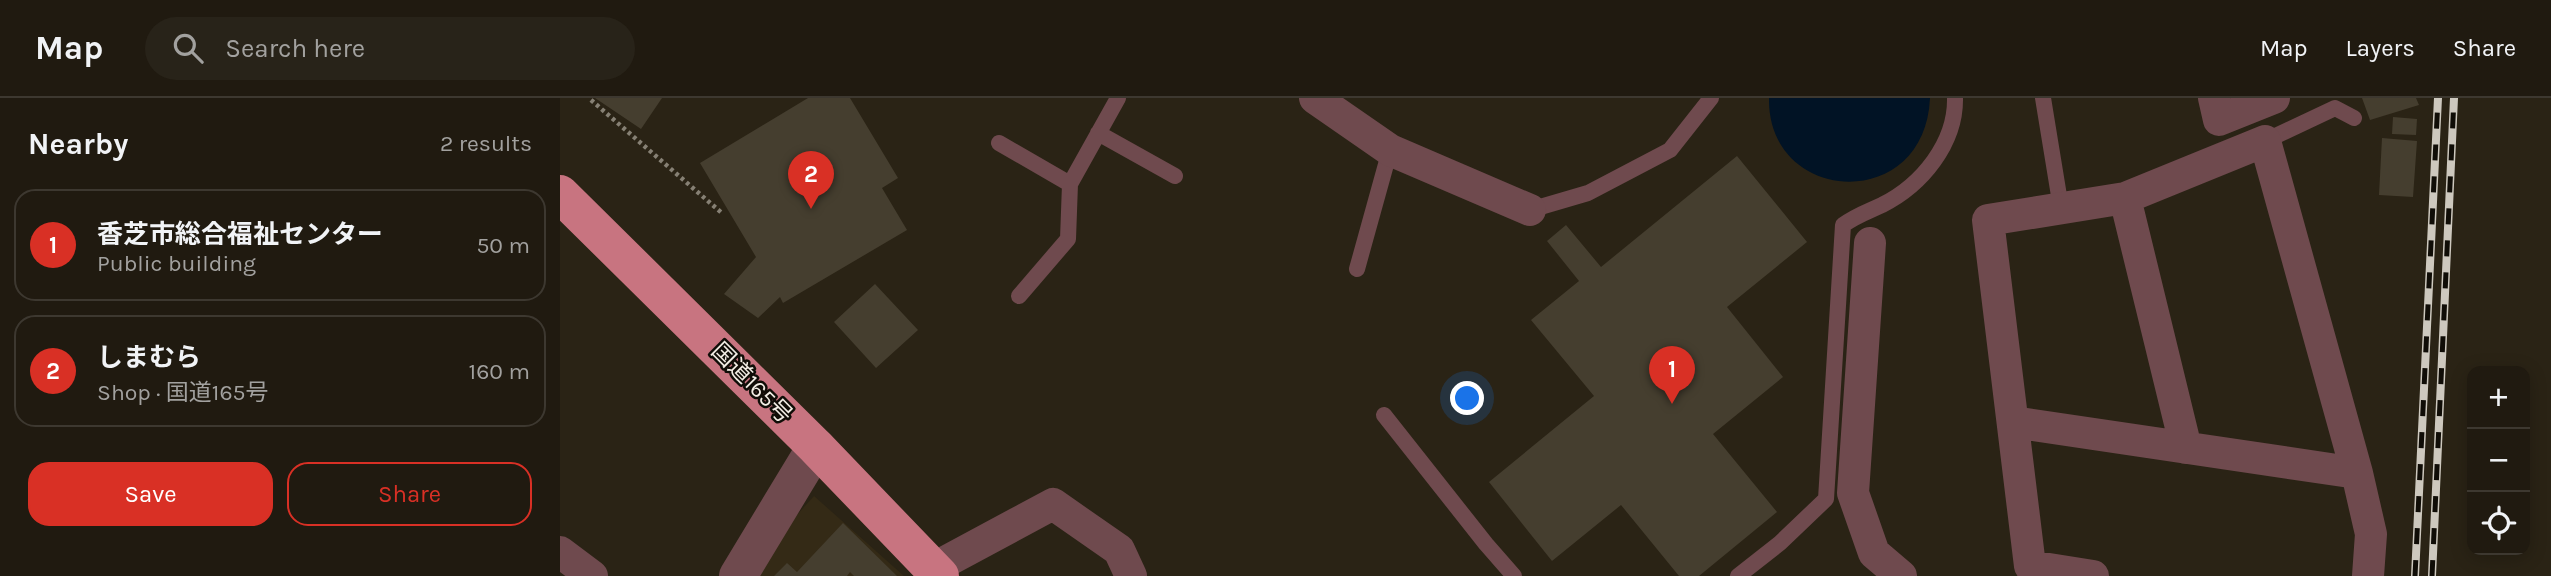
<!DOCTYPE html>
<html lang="en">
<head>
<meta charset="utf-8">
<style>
	body { margin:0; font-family:Karla,"Noto Sans JP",sans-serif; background:#282319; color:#f1f3f6 }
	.controls { position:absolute; right:21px; bottom:21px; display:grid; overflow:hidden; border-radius:14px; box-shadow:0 4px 18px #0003 }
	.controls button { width:63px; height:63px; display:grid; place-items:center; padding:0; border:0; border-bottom:2px solid #3d3830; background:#201a10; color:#f1f3f6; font:35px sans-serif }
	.you { position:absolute; left:908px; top:301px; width:24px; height:24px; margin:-18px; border:5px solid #fff; border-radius:50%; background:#1a73e8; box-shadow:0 0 0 10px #1a73e833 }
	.badge { display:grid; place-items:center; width:46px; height:46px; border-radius:50%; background:#d93025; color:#fff; font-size:23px; font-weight:700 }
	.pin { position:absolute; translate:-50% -58px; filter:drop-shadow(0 2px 4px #0008) }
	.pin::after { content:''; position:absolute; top:37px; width:24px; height:21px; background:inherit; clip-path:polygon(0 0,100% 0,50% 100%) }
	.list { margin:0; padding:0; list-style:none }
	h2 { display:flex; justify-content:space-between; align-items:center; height:91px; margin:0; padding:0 28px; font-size:30px }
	h2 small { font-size:23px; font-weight:400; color:#a2a19f }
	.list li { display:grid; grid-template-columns:46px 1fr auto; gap:21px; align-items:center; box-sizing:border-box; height:112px; margin:0 14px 14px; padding:0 14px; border:2px solid #3d3830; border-radius:21px }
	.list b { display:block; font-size:26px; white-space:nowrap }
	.list p { margin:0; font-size:23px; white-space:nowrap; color:#a2a19f }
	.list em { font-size:23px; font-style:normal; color:#a2a19f }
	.actions { display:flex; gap:14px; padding:21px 28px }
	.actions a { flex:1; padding:16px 0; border:2px solid #d93025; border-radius:21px; text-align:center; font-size:24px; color:#d93025 }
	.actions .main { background:#d93025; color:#fff }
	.icon { flex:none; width:38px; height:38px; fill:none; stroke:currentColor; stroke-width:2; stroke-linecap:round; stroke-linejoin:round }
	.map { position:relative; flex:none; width:1991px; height:478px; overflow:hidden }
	header { display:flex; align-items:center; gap:42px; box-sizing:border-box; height:98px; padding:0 35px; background:#201a10; border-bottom:2px solid #3d3830 }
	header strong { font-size:33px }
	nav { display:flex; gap:38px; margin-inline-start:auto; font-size:24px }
	.search { width:490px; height:63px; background:#282319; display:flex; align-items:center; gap:18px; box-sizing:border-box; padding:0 24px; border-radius:38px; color:#a2a19f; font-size:26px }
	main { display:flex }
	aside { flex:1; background:#201a10 }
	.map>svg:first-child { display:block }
</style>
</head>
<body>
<header>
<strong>Map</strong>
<div class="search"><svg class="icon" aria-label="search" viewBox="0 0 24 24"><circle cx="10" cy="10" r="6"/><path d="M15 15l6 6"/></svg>Search here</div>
<nav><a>Map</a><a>Layers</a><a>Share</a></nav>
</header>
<main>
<aside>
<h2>Nearby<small>2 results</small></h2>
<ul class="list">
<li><span class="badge">1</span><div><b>香芝市総合福祉センター</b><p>Public building</p></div><em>50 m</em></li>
<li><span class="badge">2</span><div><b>しまむら</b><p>Shop · 国道165号</p></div><em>160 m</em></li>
</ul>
<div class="actions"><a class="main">Save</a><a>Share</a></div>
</aside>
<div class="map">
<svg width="1991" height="478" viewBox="0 0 1991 478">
	<rect width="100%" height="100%" fill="#2a2315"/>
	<path fill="#342a16" d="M254 398 344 478H195L225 430Z"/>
	<path fill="#011325" d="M1209 0H1370C1365 116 1207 107 1209 0Z"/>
	<path fill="#453e2f" d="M35 0H102L81 31Z
		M248 0H290L338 80 322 90 347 132 223 205 220 199 198 220 164 196 196 159 140 65Z
		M1802 0H1856L1859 7 1810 22Z
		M1833 19 1857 21 1856 37 1832 36Z
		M1822 40 1857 43 1853 99 1819 97Z
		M1177 58 1247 144 1167 209 1223 279 1153 336 1217 414 1139 478H1119L1061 407 992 463 929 384 1034 298 971 222 1019 183 987 143 1006 127 1041 169Z
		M315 186 358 232 316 270 274 224Z
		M283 425 337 478H294L290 474 287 478H214L227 465 237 474Z"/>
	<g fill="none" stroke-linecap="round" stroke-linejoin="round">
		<path stroke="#868074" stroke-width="4.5" stroke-dasharray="3.5 3.5" stroke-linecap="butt" d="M31 2 163 116"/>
		<path stroke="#6f4a4e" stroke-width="16" d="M1483 0 1501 110
			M538 35 615 78
			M1705 43 1775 10 1794 20
			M439 45 510 86
			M970 112 1028 95 1110 52 1151 0
			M797 171 830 52
			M459 198 508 141 510 86 558 0
			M824 317 926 446 954 478
			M1178 478 1220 445 1266 401 1283 127C1297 117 1307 114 1322 107 1362 87 1396 45 1395 0"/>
		<path stroke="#6f4a4e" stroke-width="32" d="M755 0 830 52 970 112
			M1654 0 1659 22 1714 0
			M1565 100 1626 350
			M1310 145 1293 395 1314 455 1341 478
			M1453 324 1797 375
			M0 454 32 478
			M372 471 493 406 559 452 571 478
			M1533 478 1470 468 1428 122 1565 100 1705 43 1797 375 1811 436 1808 478"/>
		<path stroke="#6f4a4e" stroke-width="38" d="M178 478 256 349"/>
		<path stroke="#c87480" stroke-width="38" d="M0 96 256 349 380 478"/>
		<defs>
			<path id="rail" d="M1855 478 1878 0
				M1872 478 1894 0"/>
		</defs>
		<use href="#rail" stroke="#cdc8be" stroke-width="8"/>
		<use href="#rail" stroke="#100d07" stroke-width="5" stroke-dasharray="16" stroke-linecap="butt"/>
	</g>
	<g text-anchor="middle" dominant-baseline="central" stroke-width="5" stroke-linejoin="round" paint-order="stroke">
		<g font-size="23" fill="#f2ede4" stroke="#100d07">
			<text transform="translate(192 285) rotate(45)">国道165号</text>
		</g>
	</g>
</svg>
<div class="controls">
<button>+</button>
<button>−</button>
<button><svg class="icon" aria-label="locate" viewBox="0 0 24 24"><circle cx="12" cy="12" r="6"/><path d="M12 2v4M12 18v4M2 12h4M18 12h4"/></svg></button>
</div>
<div class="you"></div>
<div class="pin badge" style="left:1112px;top:306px">1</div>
<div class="pin badge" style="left:251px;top:111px">2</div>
</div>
</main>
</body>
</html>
